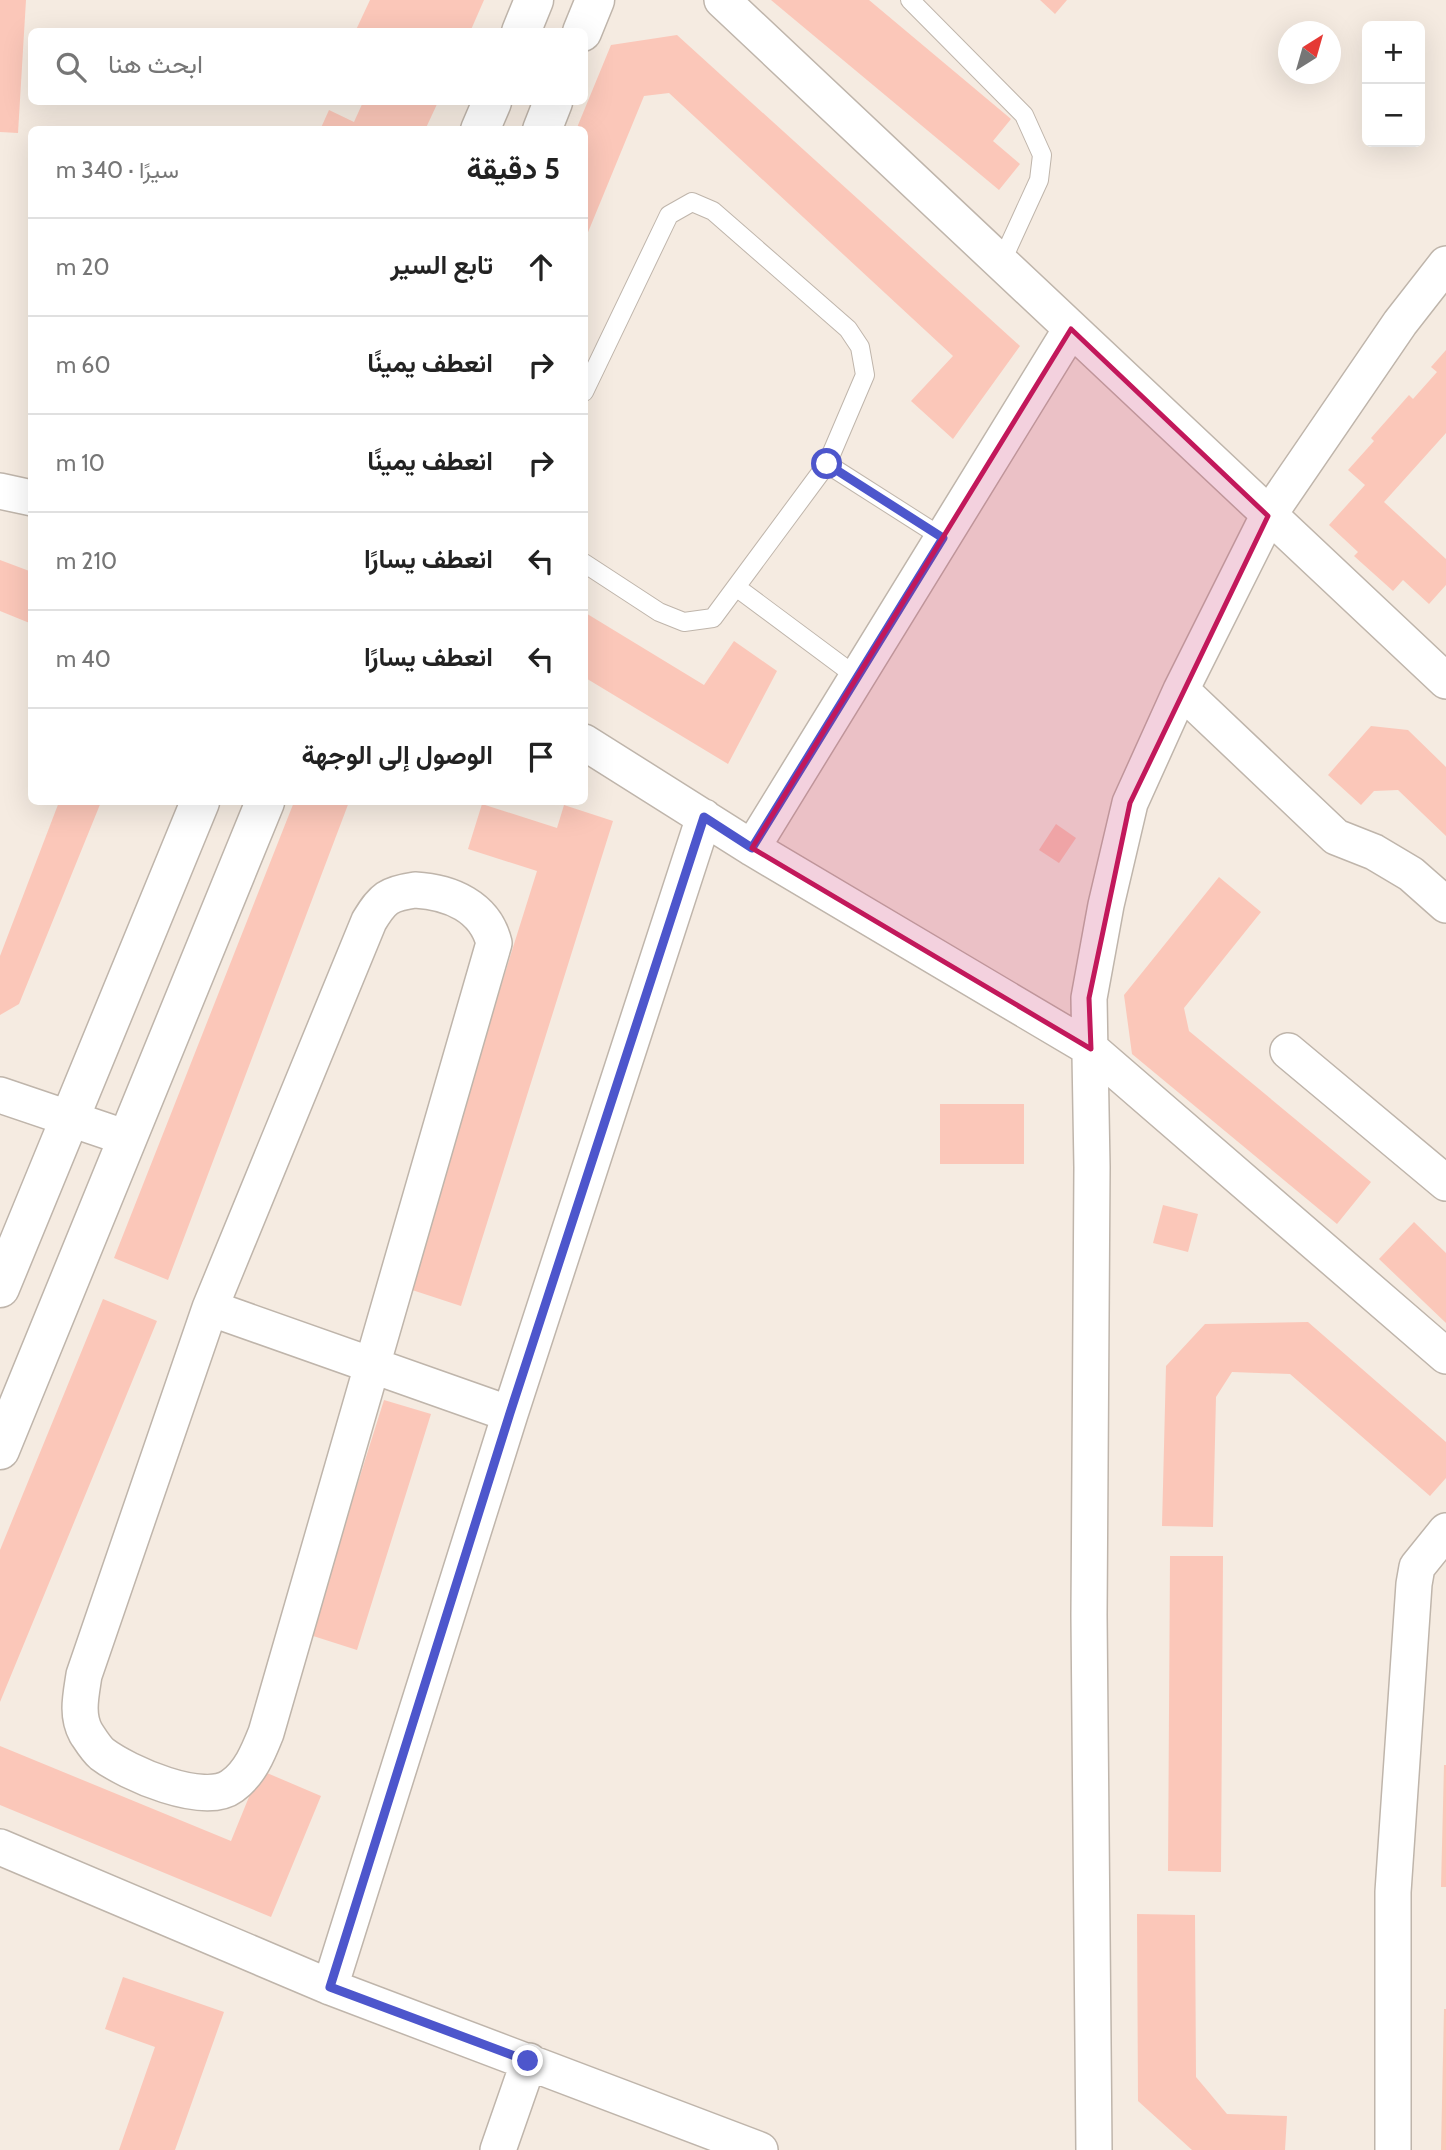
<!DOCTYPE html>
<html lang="ar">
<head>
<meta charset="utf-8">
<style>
	body { margin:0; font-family:Cabin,Vazirmatn,sans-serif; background:#f2f2f2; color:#222; direction:rtl }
	.controls { position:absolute; right:21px; top:21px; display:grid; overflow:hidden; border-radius:10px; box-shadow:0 7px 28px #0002 }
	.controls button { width:63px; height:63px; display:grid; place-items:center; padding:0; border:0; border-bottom:2px solid #e0e0e0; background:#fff; color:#222; font:35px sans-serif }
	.compass { position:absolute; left:1278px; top:21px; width:63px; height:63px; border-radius:50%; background:#fff; box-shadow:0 7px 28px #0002; rotate:37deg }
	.stop { position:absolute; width:21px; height:21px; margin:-16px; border:5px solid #4d56cc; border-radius:50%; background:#fff }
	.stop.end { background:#4d56cc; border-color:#fff; box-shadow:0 2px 7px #0008 }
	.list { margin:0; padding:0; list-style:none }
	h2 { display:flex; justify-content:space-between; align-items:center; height:91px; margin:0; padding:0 28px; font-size:30px }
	h2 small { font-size:23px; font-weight:400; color:#767676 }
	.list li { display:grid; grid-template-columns:46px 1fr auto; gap:21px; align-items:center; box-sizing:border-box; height:98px; padding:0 28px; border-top:2px solid #e0e0e0 }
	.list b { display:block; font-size:26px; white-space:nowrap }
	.list em { font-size:23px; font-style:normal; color:#767676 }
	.icon { flex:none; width:38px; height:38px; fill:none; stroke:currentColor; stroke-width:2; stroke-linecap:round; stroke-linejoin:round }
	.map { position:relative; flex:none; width:1446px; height:2150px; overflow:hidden; direction:ltr }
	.search { position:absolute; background:#fff; box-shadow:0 7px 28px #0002; left:28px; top:28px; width:560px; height:77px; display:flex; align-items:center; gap:18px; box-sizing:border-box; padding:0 24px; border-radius:10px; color:#767676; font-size:26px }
	.panel { position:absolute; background:#fff; box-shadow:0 7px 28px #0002; left:28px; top:126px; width:560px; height:679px; border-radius:10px; direction:rtl }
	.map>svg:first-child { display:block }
</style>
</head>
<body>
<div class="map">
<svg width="1446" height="2150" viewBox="0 0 1446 2150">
	<rect width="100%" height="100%" fill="#f5ebe1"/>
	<path fill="#fbc7b9" d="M0 0H26L18 133 0 132Z
		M370 0H484L470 32H355Z
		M771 0H869L1011 119 993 141 1020 164 999 190Z
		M1040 0H1067L1055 14Z
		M677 35 1020 346 953 439 911 401 953 356 669 93 644 96 584 242V130H576L611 45Z
		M363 102H438L425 130H320L329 110 354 122Z
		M1446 350V433L1384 502 1446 559V585L1429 604 1403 580 1393 591 1354 556 1358 552 1329 525 1365 485 1348 470 1374 441 1371 438 1409 395 1413 399 1437 372 1431 367Z
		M0 560 32 572V624L0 611Z
		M584 612 704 685 734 641 777 671 728 764 584 677Z
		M1371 726 1408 730 1446 767V836L1398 790 1374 791 1361 805 1328 775Z
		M59 802H101L19 1004 0 1015V956Z
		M294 802H349L168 1280 114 1258Z
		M482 804 557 828 564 805 613 821 461 1306 406 1288 537 871 468 849Z
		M1056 824 1076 838 1059 863 1039 850Z
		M1219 877 1261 912 1184 1008 1189 1031 1371 1182 1337 1224 1132 1054 1124 995Z
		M940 1104H1024V1164H940Z
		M1163 1205 1198 1214 1188 1252 1153 1243Z
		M1414 1222 1446 1253V1323L1379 1259Z
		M103 1299 157 1321 0 1702V1550Z
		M1308 1322 1446 1442V1478L1430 1496 1290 1374 1232 1372 1216 1397 1213 1527 1162 1526 1166 1366 1205 1324Z
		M384 1400 431 1414 357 1650 310 1635Z
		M1170 1556H1223L1221 1872 1168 1871Z
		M0 1746 231 1841 260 1770 321 1796 271 1917 0 1805Z
		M1444 1765H1446V1887H1441Z
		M1137 1914 1195 1915 1196 2077 1227 2114 1287 2116 1285 2150H1192L1138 2101Z
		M123 1977 224 2012 175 2150H119L155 2047 105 2029Z
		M1444 2009H1446V2150H1441Z"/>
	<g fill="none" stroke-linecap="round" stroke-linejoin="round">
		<defs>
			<path id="service" d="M910 0 1024 115 1042 155 1039 180 1001 263
				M584 392 669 215 692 202 713 211 848 329 860 347 865 375 827 464 713 618 684 622 659 612 584 563
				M827 464 943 538
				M736 587 857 677"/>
			<path id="minor" d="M722 0 1446 681
				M0 491 32 498
				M1181 690 1336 837 1374 852 1411 874 1446 905
				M584 742 752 848 1091 1049 1446 1356
				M752 848 1071 329
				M415 890C451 892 485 907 494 943L266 1733C258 1753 250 1773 232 1786 204 1807 127 1773 102 1754 96 1749 90 1739 86 1733 76 1715 81 1695 84 1675L210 1308 369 921C383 898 388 894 415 890Z
				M1288 1051 1446 1183
				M0 1095 127 1138
				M210 1308 510 1414
				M0 1847 330 1987 760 2150
				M330 1987 510 1414 704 817
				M498 2150 529 2061
				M1094 2150 1089 1615 1092 1167 1089 998 1106 905 1130 803 1181 690 1268 516 1400 323 1446 264
				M1393 2150V1892L1414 1584 1417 1567 1446 1531"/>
			<path id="tertiary" d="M521 32 534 0
				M582 32 595 0
				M480 130 492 102
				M542 130 553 102
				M0 1288 200 802
				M0 1450 265 802"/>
		</defs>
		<use href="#service" stroke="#bfb5ab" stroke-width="20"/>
		<use href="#minor" stroke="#bfb5ab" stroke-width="38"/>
		<use href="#tertiary" stroke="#bfb5ab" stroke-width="41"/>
		<use href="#service" stroke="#fff" stroke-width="18"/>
		<use href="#minor" stroke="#fff" stroke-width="35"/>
		<use href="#tertiary" stroke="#fff" stroke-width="38"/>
	</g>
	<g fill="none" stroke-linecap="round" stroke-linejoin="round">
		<path stroke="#4d56cc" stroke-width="9" d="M528 2061 330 1987 510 1413 704 817 752 848 943 538 827 464"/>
	</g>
	<path fill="#c2185b" fill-opacity="0.2" stroke="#c2185b" stroke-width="5" stroke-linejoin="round" d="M1071 329 1268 516 1130 803 1089 998 1091 1049 752 848Z"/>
</svg>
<div class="controls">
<button>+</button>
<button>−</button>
</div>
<svg class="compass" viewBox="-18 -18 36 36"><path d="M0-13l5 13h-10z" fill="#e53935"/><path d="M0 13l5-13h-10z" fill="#767676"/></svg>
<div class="stop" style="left:827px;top:464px"></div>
<div class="stop end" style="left:528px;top:2061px"></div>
<div class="search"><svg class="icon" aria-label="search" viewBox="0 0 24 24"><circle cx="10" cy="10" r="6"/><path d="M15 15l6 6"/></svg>ابحث هنا</div>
<section class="panel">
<h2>5 دقيقة<small>سيرًا · 340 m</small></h2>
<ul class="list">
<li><svg class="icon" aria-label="ahead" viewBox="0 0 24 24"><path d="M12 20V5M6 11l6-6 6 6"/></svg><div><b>تابع السير</b></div><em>20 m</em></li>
<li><svg class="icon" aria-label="right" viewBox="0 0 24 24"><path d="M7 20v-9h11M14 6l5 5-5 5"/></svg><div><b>انعطف يمينًا</b></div><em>60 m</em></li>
<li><svg class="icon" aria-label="right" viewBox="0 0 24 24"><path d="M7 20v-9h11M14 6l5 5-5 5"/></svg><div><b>انعطف يمينًا</b></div><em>10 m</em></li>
<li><svg class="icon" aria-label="left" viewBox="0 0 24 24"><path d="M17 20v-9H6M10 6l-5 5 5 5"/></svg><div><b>انعطف يسارًا</b></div><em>210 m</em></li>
<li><svg class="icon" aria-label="left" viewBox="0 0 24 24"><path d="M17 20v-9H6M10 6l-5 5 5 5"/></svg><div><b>انعطف يسارًا</b></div><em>40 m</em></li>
<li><svg class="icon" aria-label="arrive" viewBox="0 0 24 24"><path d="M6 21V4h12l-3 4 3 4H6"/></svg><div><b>الوصول إلى الوجهة</b></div></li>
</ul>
</section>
</div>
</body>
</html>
